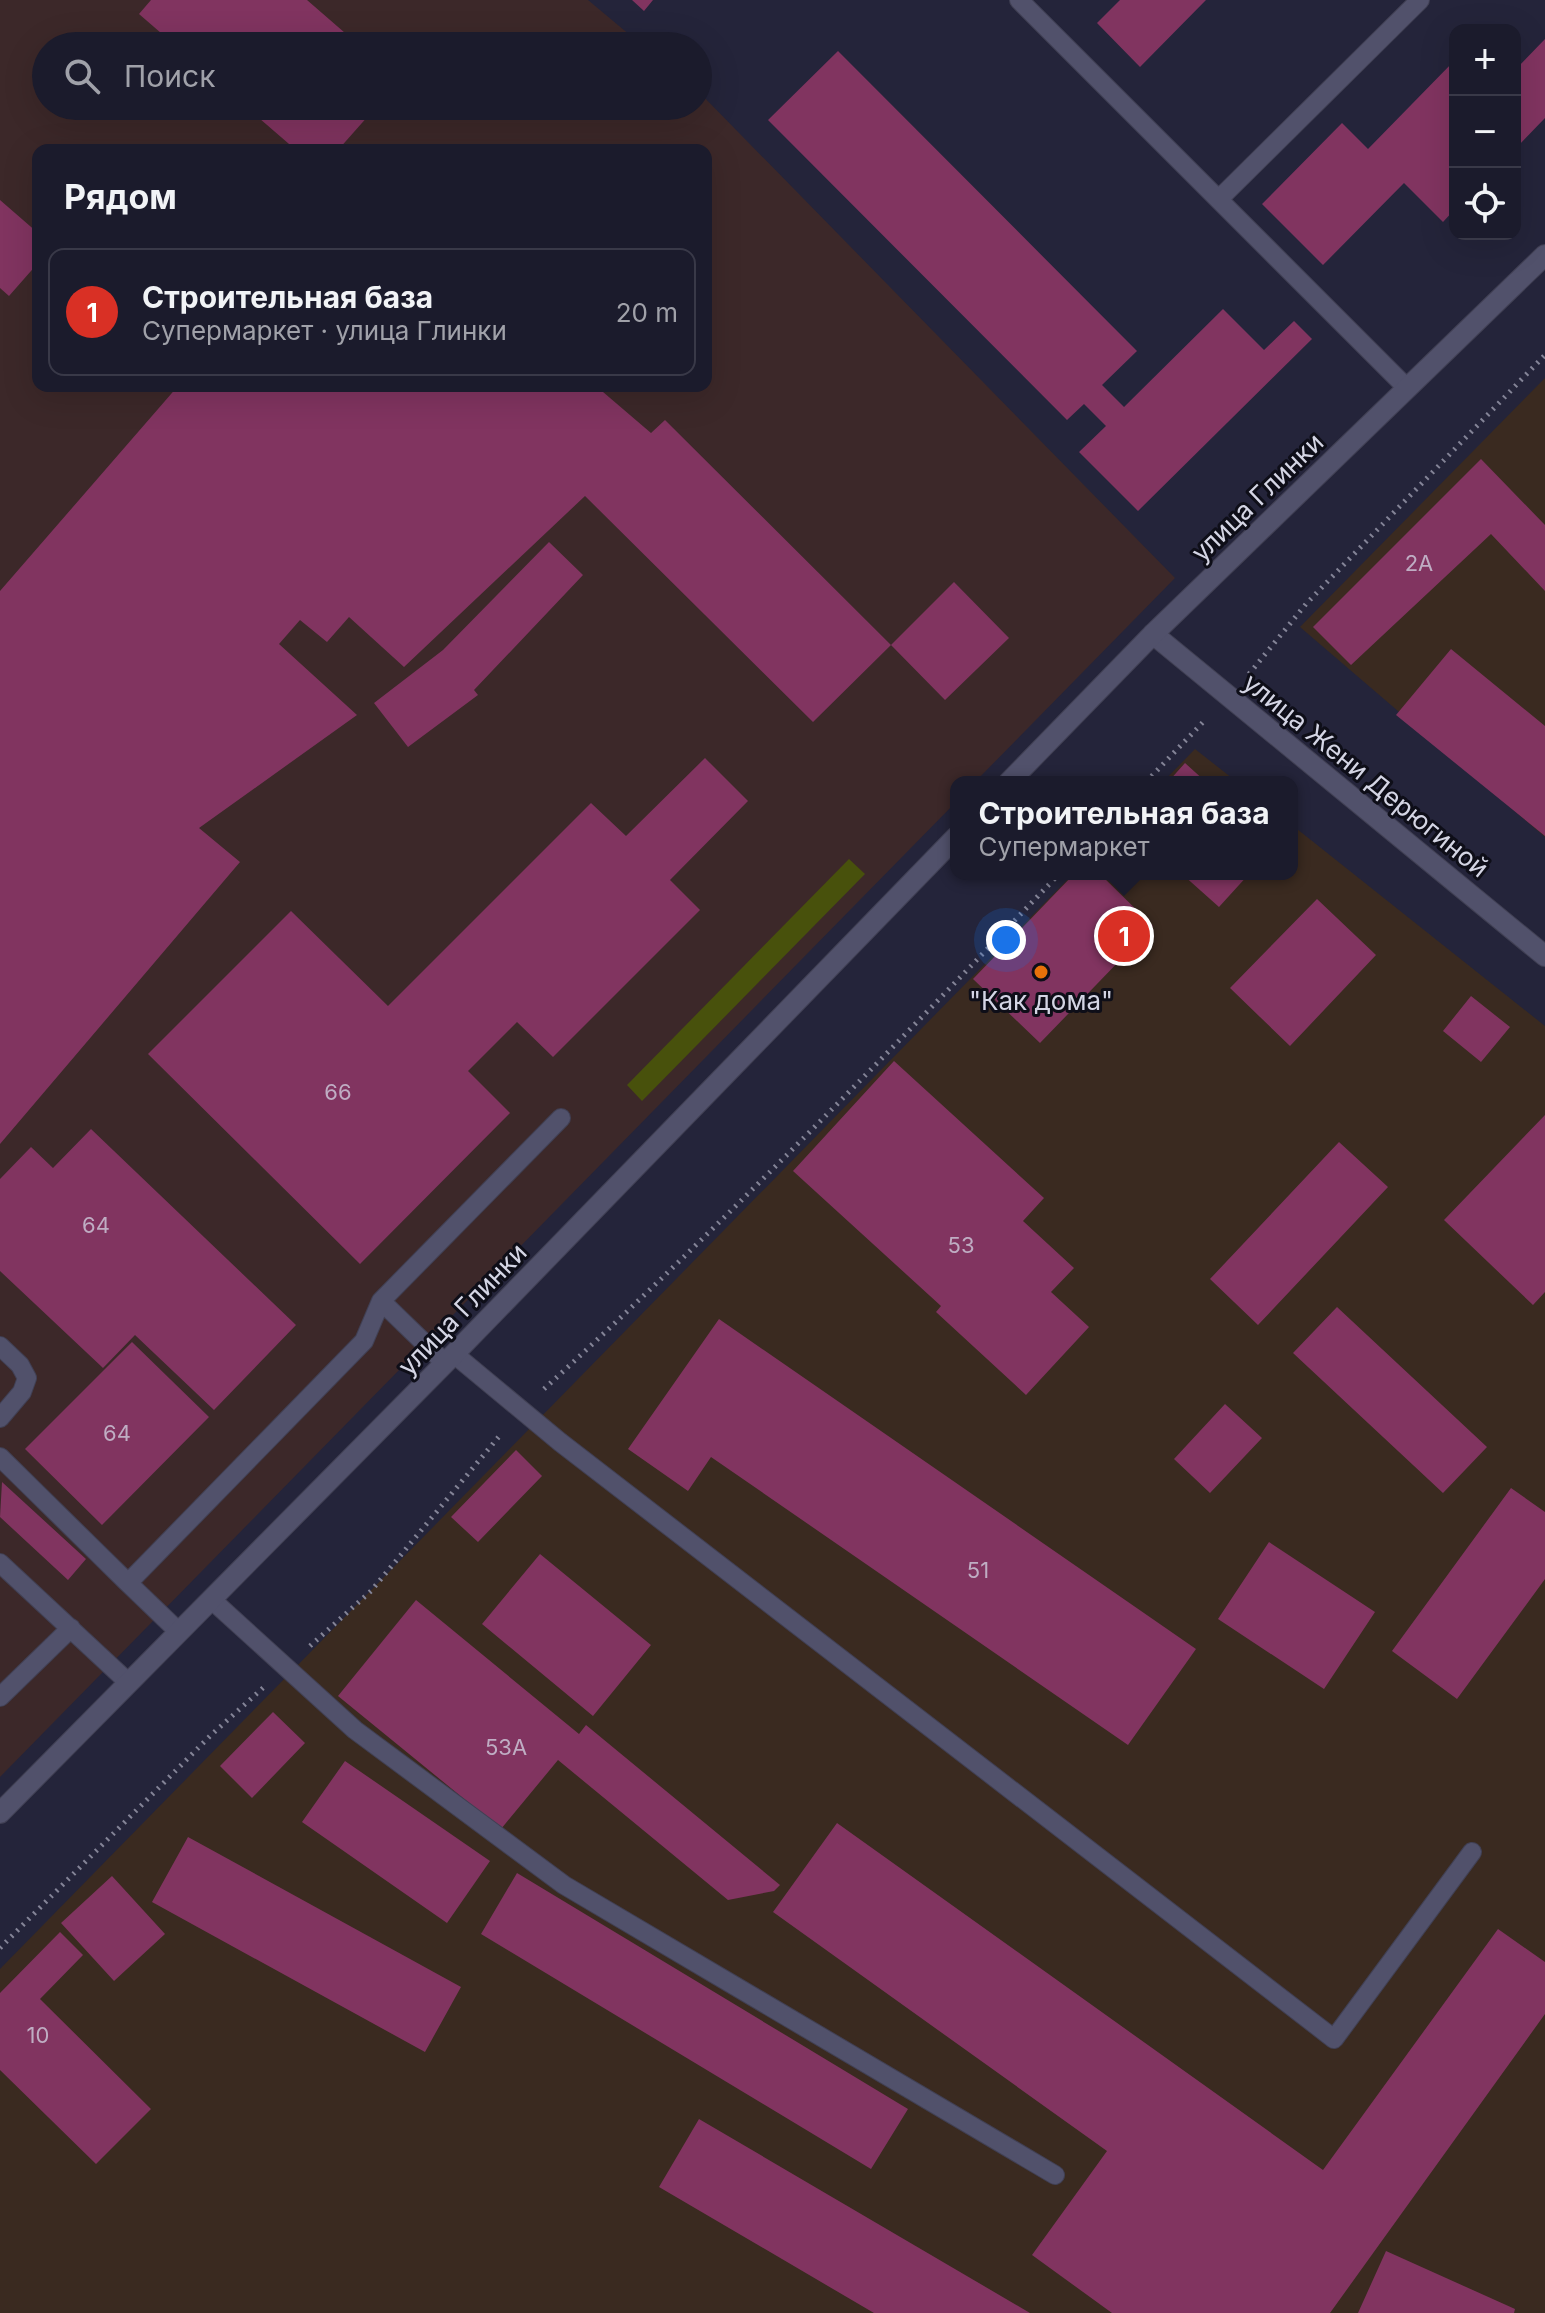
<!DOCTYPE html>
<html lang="ru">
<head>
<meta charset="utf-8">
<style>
	body { margin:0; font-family:Inter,sans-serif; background:#282838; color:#f1f3f6 }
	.controls { position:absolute; right:24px; top:24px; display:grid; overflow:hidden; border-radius:16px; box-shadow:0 8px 32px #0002 }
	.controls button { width:72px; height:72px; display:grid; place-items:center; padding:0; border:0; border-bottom:2px solid #393948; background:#1b1b2c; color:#f1f3f6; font:40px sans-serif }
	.you { position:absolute; left:1006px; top:940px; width:28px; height:28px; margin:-20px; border:6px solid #fff; border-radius:50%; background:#1a73e8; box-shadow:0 0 0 12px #1a73e833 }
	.badge { display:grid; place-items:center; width:52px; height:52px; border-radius:50%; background:#d93025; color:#fff; font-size:26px; font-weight:700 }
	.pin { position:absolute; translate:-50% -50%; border:4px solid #fff; box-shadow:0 2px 8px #0006 }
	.popup { position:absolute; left:950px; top:776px; width:348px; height:104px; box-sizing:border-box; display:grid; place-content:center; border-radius:16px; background:#1b1b2c; filter:drop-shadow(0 2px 6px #0005); font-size:26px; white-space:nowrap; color:#a0a1a9 }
	.popup b { font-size:30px; color:#f1f3f6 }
	.popup::after { content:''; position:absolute; left:50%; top:100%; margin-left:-16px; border:16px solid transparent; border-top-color:#1b1b2c }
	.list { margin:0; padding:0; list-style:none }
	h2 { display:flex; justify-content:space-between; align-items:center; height:104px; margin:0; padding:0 32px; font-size:34px }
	h2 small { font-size:26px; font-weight:400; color:#a0a1a9 }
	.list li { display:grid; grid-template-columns:52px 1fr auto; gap:24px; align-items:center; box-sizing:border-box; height:128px; margin:0 16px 16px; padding:0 16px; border:2px solid #393948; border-radius:16px }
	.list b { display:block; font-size:30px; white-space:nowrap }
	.list p { margin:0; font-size:26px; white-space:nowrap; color:#a0a1a9 }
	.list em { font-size:26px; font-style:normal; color:#a0a1a9 }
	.icon { flex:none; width:44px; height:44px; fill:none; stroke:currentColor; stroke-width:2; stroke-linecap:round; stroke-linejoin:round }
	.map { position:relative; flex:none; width:1545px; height:2313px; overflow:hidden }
	.search { position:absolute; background:#1b1b2c; box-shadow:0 8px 32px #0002; left:32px; top:32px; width:680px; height:88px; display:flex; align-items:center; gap:20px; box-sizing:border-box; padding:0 28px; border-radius:44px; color:#a0a1a9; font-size:30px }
	.panel { position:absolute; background:#1b1b2c; box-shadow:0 8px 32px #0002; left:32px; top:144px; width:680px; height:248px; border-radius:16px }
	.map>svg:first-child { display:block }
</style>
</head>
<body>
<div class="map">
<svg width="1545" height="2313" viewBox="0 0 1545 2313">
	<rect width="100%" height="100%" fill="#24243a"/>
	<path fill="#3c2829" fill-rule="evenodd" d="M0 0H588L643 46H46V106H698V91L1175 578 975 782H956V802L0 1777ZM38 150H706V386H38Z"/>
	<path fill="#3a2a20" d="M1545 378V837L1300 627Z
		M1195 749 1237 782H1163Z
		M1292 825 1545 1026V2313H0V1969L1073 874H1292Z"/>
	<path fill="#48510c" d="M849 859 865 874 642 1101 627 1085Z"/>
	<path fill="#813460" d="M151 0H307L360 46H176L139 14Z
		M632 0H653L644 11Z
		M1120 0H1206L1140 67 1097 23Z
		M1545 39V118L1515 149V70Z
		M838 51 1137 351 1102 385 1124 407 1223 309 1264 350 1294 321 1312 339 1138 511 1079 452 1106 426 1084 404 1067 420 768 120Z
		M1455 60V209L1443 222 1404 183 1323 265 1262 204 1342 123 1368 149Z
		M245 106H377L338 150H296Z
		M0 200 38 233V263L9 296 0 288Z
		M178 386H596L651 433 665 420 891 645 813 722 585 496 404 667 349 617 327 642 300 620 279 644 357 715 199 828 240 862 0 1144V591Z
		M1481 459 1545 525V591L1491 534 1351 665 1313 627Z
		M549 542 583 575 474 690 478 695 408 747 374 703 443 650Z
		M954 582 1009 638 945 700 891 645Z
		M1451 649 1545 726V836L1396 715Z
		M705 758 748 801 670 880 700 910 553 1057 517 1022 468 1071 510 1113 360 1264 148 1054 291 911 388 1006 591 803 626 836Z
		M1185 763 1206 782H1168Z
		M1074 874H1100L1153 926 1040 1043 973 979Z
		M1182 874H1249L1219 907Z
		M1317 899 1376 955 1290 1046 1230 988Z
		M1471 996 1510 1027 1481 1062 1443 1031Z
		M894 1061 1044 1198 1023 1221 1074 1268 1051 1292 1089 1327 1026 1395 936 1312 941 1306 793 1171Z
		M1545 1115V1292L1533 1305 1444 1220Z
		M91 1129 296 1325 214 1410 135 1335 103 1368 0 1271V1179L31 1147 53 1168Z
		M1339 1142 1388 1187 1258 1325 1210 1279Z
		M1337 1307 1487 1447 1443 1493 1293 1353Z
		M719 1319 1196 1649 1128 1745 711 1457 688 1491 628 1449Z
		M132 1342 209 1417 102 1525 25 1449Z
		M1225 1404 1262 1438 1210 1493 1174 1459Z
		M516 1450 542 1476 478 1542 451 1517Z
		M2 1482 86 1559 68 1580 0 1517Z
		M1511 1488 1545 1512V1579L1457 1699 1392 1651Z
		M1269 1542 1375 1612 1324 1689 1218 1619Z
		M540 1554 651 1645 593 1716 482 1624Z
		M416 1600 579 1734 586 1725 780 1885 774 1891 728 1900 558 1760 501 1829 338 1696Z
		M273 1712 305 1743 252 1798 220 1766Z
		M345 1761 490 1861 447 1923 302 1822Z
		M837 1823 1323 2170 1498 1929 1545 1962V2014L1330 2313H1112L1032 2255 1107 2151 773 1912Z
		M188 1837 461 1987 425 2052 152 1902Z
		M517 1873 908 2109 871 2169 481 1934Z
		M112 1876 165 1934 114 1981 61 1923Z
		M60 1932 83 1955 40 1999 151 2109 96 2164 0 2070V1993Z
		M699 2119 1030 2313H874L659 2187Z
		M1386 2251 1515 2309 1514 2313H1358Z"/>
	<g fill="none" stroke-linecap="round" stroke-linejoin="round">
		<defs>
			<path id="service" d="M1019 0 1407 388
				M1219 199 1420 0
				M381 1301 445 1363
				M0 1346 20 1365 27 1378 22 1392 0 1418
				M454 1354 560 1442 1334 2039 1472 1852
				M0 1457 128 1583
				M0 1563 129 1683
				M212 1600 355 1730 564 1885 1055 2175
				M179 1632 128 1583 364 1341 381 1301 561 1118
				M0 1697 71 1628"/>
			<path id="minor" d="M1153 634 1545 956"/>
			<path id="secondary" d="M1009 782 1153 634 1545 255
				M0 1813 454 1354 956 837"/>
		</defs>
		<use href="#service" stroke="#414054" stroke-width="20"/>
		<use href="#minor" stroke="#414054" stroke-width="22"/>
		<use href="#secondary" stroke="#414054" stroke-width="22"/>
		<path stroke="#848497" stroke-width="5" stroke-dasharray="2 6" stroke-linecap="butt" d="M1249 674 1306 604 1545 355
			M1146 782 1206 719
			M544 1389C723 1225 891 1050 1059 874
			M310 1646 371 1591 501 1434
			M0 1948 210 1736 264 1687"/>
		<use href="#service" stroke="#51516b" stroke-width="18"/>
		<use href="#minor" stroke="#51516b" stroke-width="20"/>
		<use href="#secondary" stroke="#51516b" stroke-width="20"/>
	</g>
	<circle fill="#e8710a" stroke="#0e0e18" stroke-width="3" cx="1041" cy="972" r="8"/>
	<g text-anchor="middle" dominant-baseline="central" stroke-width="6" stroke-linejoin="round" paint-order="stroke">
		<g font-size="22" fill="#bfadc3">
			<text x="1419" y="563">2А</text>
			<text x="338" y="1092">66</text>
			<text x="96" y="1225">64</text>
			<text x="961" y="1245">53</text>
			<text x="117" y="1433">64</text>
			<text x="978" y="1570">51</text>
			<text x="506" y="1747">53А</text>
			<text x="38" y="2035">10</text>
		</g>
		<g font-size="26" fill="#d4d5e4" stroke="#0e0e18">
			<text transform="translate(1257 497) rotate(-44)">улица Глинки</text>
			<text transform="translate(1366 775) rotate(39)">улица Жени Дерюгиной</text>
			<text transform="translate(462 1309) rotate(-46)">улица Глинки</text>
		</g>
		<g font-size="26" fill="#d4d5e4" stroke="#0e0e18">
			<text x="1041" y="1000">"Как дома"</text>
		</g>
	</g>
</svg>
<div class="controls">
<button>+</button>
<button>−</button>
<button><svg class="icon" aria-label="locate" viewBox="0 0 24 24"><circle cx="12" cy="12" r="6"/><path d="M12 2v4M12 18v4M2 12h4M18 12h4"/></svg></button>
</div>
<div class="you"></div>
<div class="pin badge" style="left:1124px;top:936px">1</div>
<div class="popup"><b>Строительная база</b>Супермаркет</div>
<div class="search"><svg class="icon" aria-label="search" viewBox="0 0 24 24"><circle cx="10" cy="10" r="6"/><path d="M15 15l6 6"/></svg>Поиск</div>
<section class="panel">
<h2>Рядом<small></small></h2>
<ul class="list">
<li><span class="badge">1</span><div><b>Строительная база</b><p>Супермаркет · улица Глинки</p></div><em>20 m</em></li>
</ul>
</section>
</div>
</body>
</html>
